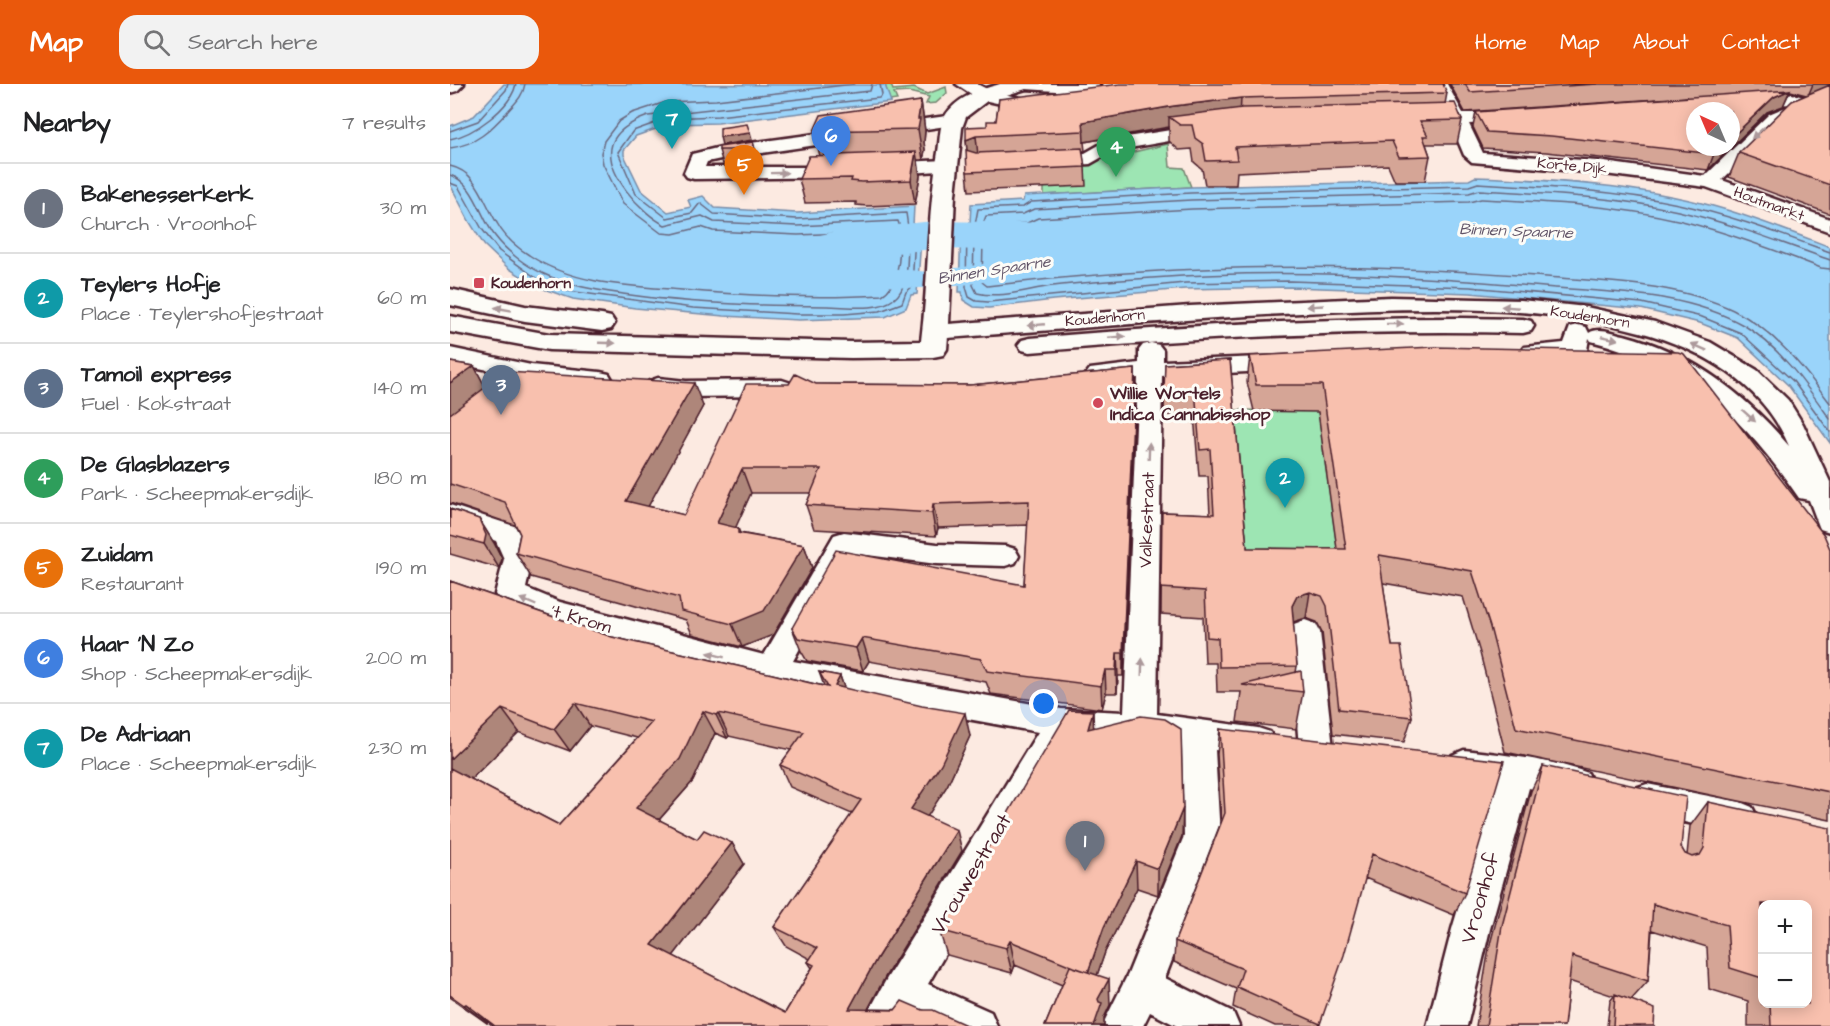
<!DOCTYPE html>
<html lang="en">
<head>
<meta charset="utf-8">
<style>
	body { margin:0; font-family:"Architects Daughter",sans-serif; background:#f2f2f2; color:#202124 }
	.controls { position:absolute; right:18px; bottom:18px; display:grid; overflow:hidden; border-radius:12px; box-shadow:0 3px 15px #0003 }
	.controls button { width:54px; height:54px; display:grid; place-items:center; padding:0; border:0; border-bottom:2px solid #e0e0e0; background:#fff; color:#202124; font:30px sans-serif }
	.compass { position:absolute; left:1236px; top:18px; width:54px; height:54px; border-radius:50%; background:#fff; box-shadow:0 3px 15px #0003; rotate:316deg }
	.you { position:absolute; left:594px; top:620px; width:21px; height:21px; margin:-15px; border:4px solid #fff; border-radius:50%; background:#1a73e8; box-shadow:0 0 0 9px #1a73e833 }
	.badge { display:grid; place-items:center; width:39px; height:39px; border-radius:50%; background:#ea580c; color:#fff; font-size:20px; font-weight:700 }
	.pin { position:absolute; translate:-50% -50px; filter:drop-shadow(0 2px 3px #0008) }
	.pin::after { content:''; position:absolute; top:32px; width:21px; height:18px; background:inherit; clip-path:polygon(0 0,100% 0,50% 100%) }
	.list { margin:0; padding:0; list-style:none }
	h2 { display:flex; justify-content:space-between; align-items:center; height:78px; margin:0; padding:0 24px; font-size:26px }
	h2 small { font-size:20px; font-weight:400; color:#757577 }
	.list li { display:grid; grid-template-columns:39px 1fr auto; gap:18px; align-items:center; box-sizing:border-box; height:90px; padding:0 24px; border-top:2px solid #e0e0e0 }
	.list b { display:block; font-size:22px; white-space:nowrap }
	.list p { margin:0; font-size:20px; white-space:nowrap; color:#757577 }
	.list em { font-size:20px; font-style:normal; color:#757577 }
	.icon { flex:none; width:33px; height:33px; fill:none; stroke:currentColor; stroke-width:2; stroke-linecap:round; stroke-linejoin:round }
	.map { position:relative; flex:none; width:1380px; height:942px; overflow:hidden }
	header { display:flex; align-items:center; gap:36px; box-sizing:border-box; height:84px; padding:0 30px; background:#ea580c; color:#fff }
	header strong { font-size:28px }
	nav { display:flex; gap:33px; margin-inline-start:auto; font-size:21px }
	.search { width:420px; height:54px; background:#f2f2f2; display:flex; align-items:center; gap:15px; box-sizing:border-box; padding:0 21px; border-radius:18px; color:#757577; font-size:22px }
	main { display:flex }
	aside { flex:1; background:#fff }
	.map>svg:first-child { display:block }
</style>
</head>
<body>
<header>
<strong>Map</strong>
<div class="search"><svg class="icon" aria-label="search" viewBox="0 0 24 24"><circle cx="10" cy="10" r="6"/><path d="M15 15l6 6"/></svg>Search here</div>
<nav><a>Home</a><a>Map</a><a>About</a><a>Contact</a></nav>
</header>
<main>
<aside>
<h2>Nearby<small>7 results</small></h2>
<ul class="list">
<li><span class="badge" style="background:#6b7280">1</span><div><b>Bakenesserkerk</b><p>Church · Vroonhof</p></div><em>30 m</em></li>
<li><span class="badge" style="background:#0f9aa8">2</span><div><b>Teylers Hofje</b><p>Place · Teylershofjestraat</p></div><em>60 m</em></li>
<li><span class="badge" style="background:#5c6f8a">3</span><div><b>Tamoil express</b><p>Fuel · Kokstraat</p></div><em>140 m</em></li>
<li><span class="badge" style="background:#2e9e5b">4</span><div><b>De Glasblazers</b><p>Park · Scheepmakersdijk</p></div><em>180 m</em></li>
<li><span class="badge" style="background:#e8710a">5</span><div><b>Zuidam</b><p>Restaurant</p></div><em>190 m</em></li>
<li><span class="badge" style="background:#3f7fe0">6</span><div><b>Haar 'N Zo</b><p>Shop · Scheepmakersdijk</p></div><em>200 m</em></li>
<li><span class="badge" style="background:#0f9aa8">7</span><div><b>De Adriaan</b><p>Place · Scheepmakersdijk</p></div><em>230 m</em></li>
</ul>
</aside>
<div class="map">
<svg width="1380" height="942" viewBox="0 0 1380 942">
	<rect width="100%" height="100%" fill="#fceae1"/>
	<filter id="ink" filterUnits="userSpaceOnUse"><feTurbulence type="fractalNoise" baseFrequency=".0167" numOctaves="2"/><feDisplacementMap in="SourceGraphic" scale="12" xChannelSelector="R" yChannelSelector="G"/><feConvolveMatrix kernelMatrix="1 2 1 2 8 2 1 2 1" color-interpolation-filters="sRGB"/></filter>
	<g filter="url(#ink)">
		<path fill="#9de5b3" stroke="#74826f" stroke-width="1.5" d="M435 1H441L443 6 464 4 477 10 496 3 497 9 486 19 476 20 479 13 459 8 444 9 447 16 440 17Z
			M718 60 720 83 734 84 741 103 594 111V82L632 80Z
			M780 326 868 327 891 492 795 490Z"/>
		<path fill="#9ad4fa" stroke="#7a8ca7" stroke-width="1.5" d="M54 0 435 1 441 18 268 39 220 40 186 52 174 66V71L191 106 218 128 241 123 238 116 253 112 265 124 347 129 464 122 463 142H472L467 210 461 211 456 224 435 233 349 236 274 232 185 224 123 215 88 203 58 184 34 161 19 137 0 100V42L24 32Z
			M1025 93C1105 96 1186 101 1263 122 1303 133 1341 148 1380 163V359L1338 301 1288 254 1250 239 1191 225 1020 209 840 203 735 205 603 216 539 224 524 223 513 216 512 208H509L511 140 520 139 521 120 573 117 574 112 741 103 1019 96Z"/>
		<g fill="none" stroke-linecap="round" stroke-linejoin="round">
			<path stroke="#6a677e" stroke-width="1.5" d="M0 47 28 37 56 6 58 0
				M0 55C23 51 61 24 66 0
				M0 64C26 61 41 46 58 27 66 18 73 12 75 0
				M0 82C28 88 33 117 47 139 54 152 66 163 79 171 123 201 181 202 232 206 299 212 365 215 432 211 446 204 452 173 448 159 446 155 442 151 440 147L348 151 263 147 251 143 223 150 211 149 173 120 153 80 151 69 154 57 169 37 182 29 216 18 266 16 404 0
				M0 91C25 99 30 133 45 152 57 168 76 182 94 190 119 202 147 206 173 210 241 220 309 222 377 222 397 222 427 228 444 215 460 203 457 173 458 155L451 147 448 137 347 142 264 138 252 132 215 141C192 130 153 88 162 60 167 45 184 37 198 32L420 7 422 0
				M0 99 8 102 32 145 49 167 89 196 118 207 243 224 347 230H394L430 227 452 219 456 208 462 203 465 151 458 143 456 129 347 135 264 130 250 119 242 129 217 134 186 110 168 68 183 47 219 34 268 32 429 14 432 11 430 0
				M1380 168C1330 150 1280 131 1228 120 1162 106 1095 103 1028 99L1019 102 741 109 581 118 573 123 528 125 525 141 517 147 516 203 519 213 526 217 538 218 735 199 840 197 1020 203 1192 219 1252 233 1291 249 1343 297 1380 348
				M1380 176C1330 158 1280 139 1228 127 1163 112 1095 110 1029 106L1019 109 741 116 584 125 573 130 536 132 531 145 524 152 523 201 527 209C552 215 578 205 603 202 636 198 669 196 702 194 837 184 971 192 1105 204 1169 209 1238 209 1295 242 1331 264 1356 301 1380 335
				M1380 185 1371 184C1325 166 1279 149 1232 137 1166 121 1098 118 1031 115L1019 118 742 125 588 134 577 139 544 141 533 157 532 198 537 202C725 179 908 178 1097 193 1158 198 1226 199 1283 226 1324 246 1353 283 1380 319"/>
			<path fill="#9ad4fa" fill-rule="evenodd" d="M561 176 571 178 575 184 571 190C518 203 461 210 408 197L404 191 408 185 418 182 479 188Z"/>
			<path fill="#9ad4fa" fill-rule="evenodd" d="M483 137 599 139 615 143 622 153 615 163 599 167 483 165 383 176 366 172 359 162 366 152 383 148Z"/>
			<defs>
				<path id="street" d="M506 0H527L541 7 592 19 595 23 592 27 586 28 529 15Z
					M981 0H997L1013 29H1069L1072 33 1069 37 1063 38 1019 40 1033 69 1147 77 1255 92 1319 30 1343 20 1298 22 1292 21 1289 17 1292 13 1338 9 1358 14 1380 6V17L1331 38 1272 96 1380 135V148L1256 103 1147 89 1022 78 1014 71 1001 40H969L966 36 969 32 996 30Z
					M504 31 510 32 513 36 510 40 271 75 257 78 255 83H399L401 87 399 91 392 93 244 95 237 93 234 89 242 70 271 63Z
					M758 40 764 41 767 45 764 49 663 67 640 80 597 83 590 81 588 77 590 73 635 69 658 56Z
					M496 76 503 78 505 82 503 86 432 91 425 89 423 85 425 81 432 79Z
					M941 213 1071 216 1136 223 1205 238 1260 258 1307 286 1338 316 1353 340 1380 398V448L1370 445 1359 416 1349 414C1293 332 1239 282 1141 257L1139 254 1137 266 1133 271C1116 275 1091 277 1074 273L1070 268 1074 263 1114 259 1120 243 1128 241 1136 243 1139 249C1149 242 1163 249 1174 251 1240 268 1295 310 1339 362 1313 300 1252 265 1190 248 1081 218 963 224 851 229 729 235 607 246 485 255L477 253 474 248 477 243 485 241 740 222Z
					M1011 234 1073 235 1081 237 1084 242 1081 247 1073 249C908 245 744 254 580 268L572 266 568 261 572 256 580 254C724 242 867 234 1011 234Z
					M701 259 709 261 713 266V277L838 272 846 274 850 279 846 284 838 286 712 292 707 630 808 644 820 648 825 658 820 668 808 672 765 666 770 752 715 894 783 928 789 942H727L700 928 693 942H652L678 890 734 752 732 662 690 656 620 653 478 900 541 928 547 942H481L459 932 453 942H411L437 894 588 648 322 599 92 536 50 518 45 510 54 475 46 457 0 441V421L67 443 82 475 76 504 110 518 314 571 384 451 394 448 487 460 555 462 565 465 569 472 565 479 555 482 487 480 402 469 343 577 611 625 674 628 688 294 648 297 640 295 636 290 640 285 689 279V266L693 261Z
					M0 264 81 281 150 288 159 290 162 295 159 300 150 302 81 295 0 278Z
					M208 294 236 297 332 296 341 299 344 304 341 309 332 312 236 313 199 307 196 302 199 297Z
					M855 536 866 540 870 548 883 664 878 674 866 678 854 674 849 664 840 548 844 540Z
					M1014 666C1056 671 1099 675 1138 689L1143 700 1138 711 1126 715 1079 704 1040 845 1017 942H977L1002 845 1046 699 1014 696 1002 691 997 681 1002 671Z
					M1197 700 1290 718 1302 723 1308 734 1302 745 1290 750 1197 730 1185 726 1180 715 1185 704Z"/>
				<path id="secondary" d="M0 0H14L7 7 0 9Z
					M550 0H650L647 4 620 8 576 5 537 17 516 33 512 44 505 111 499 239 497 265 493 271 483 273 401 274 99 266 0 248V232L99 250 401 258 471 257C479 194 477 131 488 68 490 57 489 43 495 32 507 13 529 6 550 0Z
					M0 205 75 222 152 231 161 233 165 239 161 245 152 247 75 237 0 221Z"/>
			</defs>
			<use href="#street" stroke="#4a1f2b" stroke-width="5"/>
			<use href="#secondary" stroke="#4a1f2b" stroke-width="5"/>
			<use href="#street" fill="#fdfcf7" fill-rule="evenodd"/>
			<use href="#secondary" fill="#fdfcf7" fill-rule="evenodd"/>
		</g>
		<path fill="#d5a596" stroke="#4a1f2b" stroke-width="1.5" fill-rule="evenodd" d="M1000 0H1380V130L1279 93 1289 69 1356 11 1340 7 1333 22 1317 28 1258 86 1096 68 1033 64 1023 43 1026 28 1237 13 1015 28Z
			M997 9 995 20 1012 36 1007 60H976L980 72 975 97H945L938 81 787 88 786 101H755L752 85 744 78 742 65 729 66 719 57V43L634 58 635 67H632L635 83 636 102 519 107 517 88V66L516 56 546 37 549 15Z
			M471 17 475 47 474 58 475 66 473 76H468L470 92 465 120 417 122 406 121V118L355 119 349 95 370 72 364 47Z
			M303 58 309 80H273L269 66Z
			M800 272 1380 465V736L1055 668 1030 569 1013 513 933 499 942 562 962 633 954 658 883 650 872 548 867 538 856 534 843 538 847 582 846 589 853 608 846 645 787 638 791 608H767L766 579H755L753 533 711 530 712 428 760 430 758 392H749L744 331H714L715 280 780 276 797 464 887 465 868 328 804 327 797 298Z
			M0 278 24 282 36 304 253 322 198 422 234 431 366 300 520 301 685 285V309L673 592H668L667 609H656L652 625 541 610 536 598 419 577 413 587 357 577 351 567 342 544 574 501 578 441 488 444 486 452 364 445 356 421 361 409H301L285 443 288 444 290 449 354 461 362 484 323 551 292 563 242 550 236 536 81 493 66 469 70 450 65 441 0 419Z
			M0 425 29 435 44 459 52 475 49 484 0 470Z
			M0 497 162 553 374 602 369 588 390 592 394 604 520 652 497 702 477 732 512 767 435 893 418 925 473 926 518 942H43L38 938 37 939 0 913ZM140 642 187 654 109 741 21 695 69 648 120 667ZM265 649 277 654 279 652 341 666 330 681 340 703 402 730 324 843 336 862 360 875 358 878 362 884 335 929 223 872 294 780 282 759 247 755 209 736 243 697Z
			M644 643 732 752 708 811 687 804 655 868 647 891 660 921 654 934V942H595L612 901 565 881 562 889 497 871 489 846Z
			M770 645 1015 809 1004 831 915 794 869 942H825L783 923 786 905 724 878 725 857 771 738 767 670Z
			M1093 682 1231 763 1235 770 1237 771 1240 742 1258 718 1380 942H1298V917L1259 905 1257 863 1202 846 1198 897 1181 916 1204 942H1157L1160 917 1164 912 1119 897 1114 942H1026L1039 864 1081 707ZM1312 820 1358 920H1312Z"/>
		<path fill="#ae867a" stroke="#4a1f2b" stroke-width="1.5" d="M1363 0H1380V4L1358 12Z
			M1340 6 1333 22 1317 28 1258 86 1264 70 1272 63H1281V54L1324 13Z
			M791 14 790 34 719 33V43L634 58 633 38 724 22Z
			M471 17 475 47 474 58 475 66 473 76 468 45V35Z
			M300 49 302 56 272 61 270 53Z
			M526 52 528 72 518 76 516 56Z
			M466 68 470 92 465 120 461 96Z
			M24 282 37 306 0 333V299Z
			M685 285V309L673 592V569Z
			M244 299 253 322 188 441 176 417Z
			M292 385 301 409 277 463 267 439Z
			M483 420 488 444 486 452 482 429Z
			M29 435 44 459 52 475 49 484 34 460Z
			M354 461 362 484 323 551 292 563 282 540Z
			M860 508 856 534 843 538 842 522 847 512Z
			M412 554 419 577 413 587 406 564Z
			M667 569 668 592 667 609 666 586Z
			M655 586 656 609 652 625 651 602Z
			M390 592 398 615 385 602Z
			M125 619 140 642 120 667 104 645Z
			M52 625 69 648 13 703 0 688V675Z
			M253 627 265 649 243 697 200 746 186 724Z
			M643 627 644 656 638 645Z
			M268 629 279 652 277 654 266 631Z
			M515 629 520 652 497 702 468 747 461 725Z
			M733 724 732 752 708 811V785Z
			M507 746 512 767 435 893 409 942 399 925 427 874Z
			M282 759 294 780 217 880 202 861Z
			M686 777 687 804 655 868 640 912 638 889 654 843Z
			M560 857 565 881 562 889 556 864Z
			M659 895 660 921 654 934V942H644L648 915Z
			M16 920 38 938 37 939 14 921Z"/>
		<path fill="#f8c0ae" stroke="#4a1f2b" stroke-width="1.5" fill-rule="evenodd" d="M670 0H993L997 9 791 14 724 22 633 38 634 47 526 52 516 56V43L537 42V37H546L549 15Z
			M1015 0H1148L1020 8Z
			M1380 1V101L1289 69 1342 17Z
			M1340 6 1324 13 1281 54V27H1245V63H1272L1264 70 1101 52 1037 48 1026 28Z
			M471 17 468 35H470L468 45 364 47 371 31Z
			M1005 19 1012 36 970 37 978 52H973L980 72 949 73 942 57 785 63 787 76 756 77 753 60 745 54 742 41H730L719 33 792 24Z
			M297 40 300 49 270 53V44Z
			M303 58 305 66H269V63Z
			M632 64 635 83 517 88 516 66 526 69Z
			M466 68 461 96 412 98 401 97 402 94 349 95 359 72Z
			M984 263 1228 268 1234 270 1374 451 1380 465V708L1066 644 1040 543 1022 487 929 471 942 562H951L962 633 889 625 877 522 872 512 860 508 847 512 842 522 847 582 769 583 768 554 757 553 755 507 711 504 712 428 764 430 760 365 750 366 745 305H714L715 280 780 276 797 464 896 465 872 301H806L800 272Z
			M0 278 24 282 0 299Z
			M685 285 673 569H667L666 586H655L651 602 537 587 531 575 412 554 406 564 348 554 342 544 386 466 574 501 579 417 483 420 482 429 356 421 371 385H292L267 439 288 444V449L354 461 314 527 282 540 231 527 229 514 66 469 70 450 55 418 0 400V330L56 288 244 299 176 417 234 431 296 300H339L345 290 366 300 520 301Z
			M0 425 29 435 36 451 34 460 0 451Z
			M0 497 162 553 378 603 369 588 390 592 385 602 472 622 515 629 491 680 461 725 507 746 427 874 399 925 445 926 452 917 473 926H483L518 942H45L16 920 14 921 0 911V684L109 741 202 638 125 619 104 645 52 625 0 675ZM253 627 266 631 268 629 354 648 330 681 411 716 324 843 367 864 358 878 364 881 335 929 202 861 282 759 254 746 247 755 186 724 230 675Z
			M851 587 853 608 792 601Z
			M619 626 643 627 638 645 691 632 715 635 731 645 733 724 708 785 686 777 654 843 638 888 624 883 560 857 556 864 489 846Z
			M770 645 1054 677 1015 809 922 770 894 871 870 940 787 903 793 885 725 857 775 729Z
			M1093 682 1236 713 1231 763 1235 770 1242 773 1250 771 1254 764 1258 718 1380 744V942H1321L1320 920H1358V820H1312V894L1280 884 1277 841 1203 820 1198 897 1122 872 1114 942H1036L1052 842Z
			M620 882 659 895 648 915 649 918 652 919 644 942H595Z
			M1165 910 1205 925 1204 942H1163Z"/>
		<defs><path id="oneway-solid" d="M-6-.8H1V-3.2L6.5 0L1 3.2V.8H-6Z" transform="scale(1.5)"/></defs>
		<g fill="#ac999b">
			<use href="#oneway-solid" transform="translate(1308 49) rotate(138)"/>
			<use href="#oneway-solid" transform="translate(329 89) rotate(-1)"/>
			<use href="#oneway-solid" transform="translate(865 222) rotate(177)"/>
			<use href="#oneway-solid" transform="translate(1060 223) rotate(-175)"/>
			<use href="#oneway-solid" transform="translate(53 225) rotate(-170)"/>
			<use href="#oneway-solid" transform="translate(945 240)"/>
			<use href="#oneway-solid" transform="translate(586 241) rotate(175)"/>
			<use href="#oneway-solid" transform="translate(667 253) rotate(-5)"/>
			<use href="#oneway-solid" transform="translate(1160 254) rotate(12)"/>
			<use href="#oneway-solid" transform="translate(157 259) rotate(2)"/>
			<use href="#oneway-solid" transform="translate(1249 263) rotate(-156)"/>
			<use href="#oneway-solid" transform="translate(1299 332) rotate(42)"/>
			<use href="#oneway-solid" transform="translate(699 367) rotate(-88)"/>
			<use href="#oneway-solid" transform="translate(78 518) rotate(-157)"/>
			<use href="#oneway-solid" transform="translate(266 571) rotate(-165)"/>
			<use href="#oneway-solid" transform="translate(692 583) rotate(-88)"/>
		</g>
	</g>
	<g fill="#d1495b" stroke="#fdfcf7" stroke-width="2">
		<rect x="23" y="193" width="12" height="12" rx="3"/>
		<circle cx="648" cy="319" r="6"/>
	</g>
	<g text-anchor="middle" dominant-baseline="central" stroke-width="6" stroke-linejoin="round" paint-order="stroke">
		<g font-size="15" fill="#4a1f2b" stroke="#fdfcf7">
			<text transform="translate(1122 82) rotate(5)">Korte Dijk</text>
			<text transform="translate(1319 120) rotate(20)">Houtmarkt</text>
			<text transform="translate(1140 233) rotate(9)">Koudenhorn</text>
			<text transform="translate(655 234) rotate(-5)">Koudenhorn</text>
		</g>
		<g font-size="15" font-weight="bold" fill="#4a1f2b" stroke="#fdfcf7" text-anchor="start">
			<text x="41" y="199">Koudenhorn</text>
		</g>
		<g font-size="16" font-style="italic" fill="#625569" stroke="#fdfcf7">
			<text transform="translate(1066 147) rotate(2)">Binnen Spaarne</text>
			<text transform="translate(544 186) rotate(-9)">Binnen Spaarne</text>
		</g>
		<g font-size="18" font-weight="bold" fill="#4a1f2b" stroke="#fdfcf7" text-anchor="start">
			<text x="660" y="309">Willie Wortels<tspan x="660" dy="21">Indica Cannabisshop</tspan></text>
		</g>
		<g font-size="18" fill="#4a1f2b" stroke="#fdfcf7">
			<text transform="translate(697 436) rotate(-88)">Valkestraat</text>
			<text transform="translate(131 535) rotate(16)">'t Krom</text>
		</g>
		<g font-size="21" fill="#4a1f2b" stroke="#fdfcf7">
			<text transform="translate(521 790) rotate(-59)">Vrouwestraat</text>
			<text transform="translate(1030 814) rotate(-74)">Vroonhof</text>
		</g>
	</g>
</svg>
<div class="controls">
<button>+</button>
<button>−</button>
</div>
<svg class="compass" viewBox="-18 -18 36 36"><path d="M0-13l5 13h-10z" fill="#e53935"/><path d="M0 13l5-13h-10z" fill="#757577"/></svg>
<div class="you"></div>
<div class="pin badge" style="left:635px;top:787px;background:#6b7280">1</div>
<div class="pin badge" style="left:835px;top:424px;background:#0f9aa8">2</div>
<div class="pin badge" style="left:51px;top:331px;background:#5c6f8a">3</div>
<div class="pin badge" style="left:666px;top:93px;background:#2e9e5b">4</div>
<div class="pin badge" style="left:294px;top:111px;background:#e8710a">5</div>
<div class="pin badge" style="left:381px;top:82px;background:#3f7fe0">6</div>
<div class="pin badge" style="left:222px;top:65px;background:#0f9aa8">7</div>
</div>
</main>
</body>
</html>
